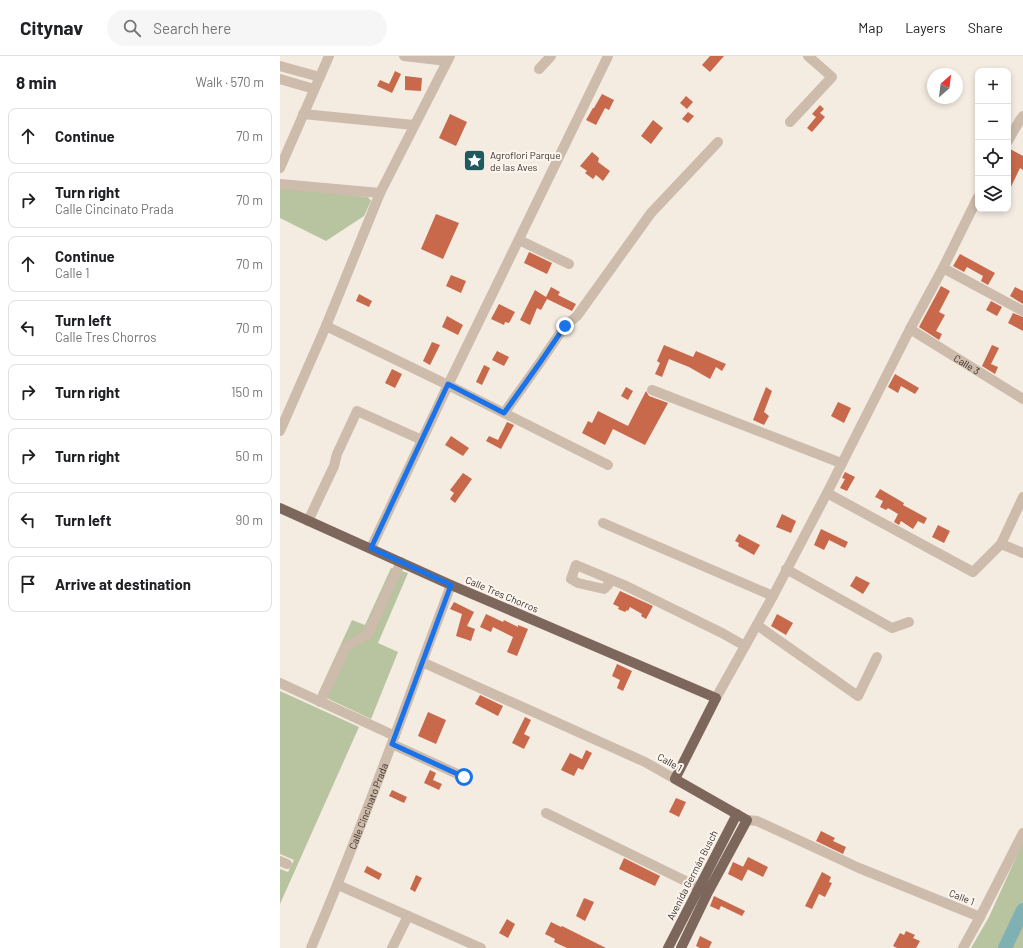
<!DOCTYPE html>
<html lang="en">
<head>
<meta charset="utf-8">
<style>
	body { margin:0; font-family:Barlow,sans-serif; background:#f6f6f6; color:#202124 }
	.controls { position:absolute; right:12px; top:12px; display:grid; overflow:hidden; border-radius:8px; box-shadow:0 2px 6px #0003 }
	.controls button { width:36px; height:36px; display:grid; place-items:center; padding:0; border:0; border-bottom:1px solid #e0e0e0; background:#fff; color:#202124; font:20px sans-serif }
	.compass { position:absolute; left:647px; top:12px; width:36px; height:36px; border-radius:50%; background:#fff; box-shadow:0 2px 6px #0003; rotate:28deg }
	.stop { position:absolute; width:12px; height:12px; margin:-9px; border:3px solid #1a73e8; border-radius:50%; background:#fff }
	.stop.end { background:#1a73e8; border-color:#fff; box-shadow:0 1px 4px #0008 }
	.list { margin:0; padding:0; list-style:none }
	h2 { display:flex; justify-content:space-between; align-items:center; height:52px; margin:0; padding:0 16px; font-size:17px }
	h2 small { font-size:13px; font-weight:400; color:#757577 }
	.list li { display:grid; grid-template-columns:26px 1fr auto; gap:12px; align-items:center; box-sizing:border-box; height:56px; margin:0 8px 8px; padding:0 8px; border:1px solid #e0e0e0; border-radius:8px }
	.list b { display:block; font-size:15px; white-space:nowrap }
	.list p { margin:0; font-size:13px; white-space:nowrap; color:#757577 }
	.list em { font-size:13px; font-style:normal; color:#757577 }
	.icon { flex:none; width:22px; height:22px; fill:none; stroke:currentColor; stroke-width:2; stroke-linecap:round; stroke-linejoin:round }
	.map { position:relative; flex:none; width:743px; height:892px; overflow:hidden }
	header { display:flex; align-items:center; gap:24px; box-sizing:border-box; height:56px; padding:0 20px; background:#fff; border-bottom:1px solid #e0e0e0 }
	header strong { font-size:19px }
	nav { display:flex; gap:22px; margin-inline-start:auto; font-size:14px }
	.search { width:280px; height:36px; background:#f6f6f6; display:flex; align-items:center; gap:10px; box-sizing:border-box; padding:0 14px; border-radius:22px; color:#757577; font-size:15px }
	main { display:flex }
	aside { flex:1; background:#fff }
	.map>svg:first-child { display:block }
</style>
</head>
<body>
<header>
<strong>Citynav</strong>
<div class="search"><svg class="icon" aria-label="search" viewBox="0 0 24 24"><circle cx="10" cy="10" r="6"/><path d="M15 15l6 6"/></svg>Search here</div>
<nav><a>Map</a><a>Layers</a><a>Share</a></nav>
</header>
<main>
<aside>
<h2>8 min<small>Walk · 570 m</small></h2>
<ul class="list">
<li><svg class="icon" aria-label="ahead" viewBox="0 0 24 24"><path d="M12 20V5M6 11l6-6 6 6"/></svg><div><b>Continue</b></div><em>70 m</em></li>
<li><svg class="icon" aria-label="right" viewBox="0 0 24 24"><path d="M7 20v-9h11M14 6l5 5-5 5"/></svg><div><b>Turn right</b><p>Calle Cincinato Prada</p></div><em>70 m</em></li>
<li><svg class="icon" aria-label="ahead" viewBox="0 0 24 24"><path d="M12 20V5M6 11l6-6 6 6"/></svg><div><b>Continue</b><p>Calle 1</p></div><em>70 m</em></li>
<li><svg class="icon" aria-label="left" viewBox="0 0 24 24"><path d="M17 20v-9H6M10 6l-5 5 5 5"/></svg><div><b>Turn left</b><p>Calle Tres Chorros</p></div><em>70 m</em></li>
<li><svg class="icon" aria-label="right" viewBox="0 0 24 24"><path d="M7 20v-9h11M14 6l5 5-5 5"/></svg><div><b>Turn right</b></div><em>150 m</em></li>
<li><svg class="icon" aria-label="right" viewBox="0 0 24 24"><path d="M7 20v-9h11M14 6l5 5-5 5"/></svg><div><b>Turn right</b></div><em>50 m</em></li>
<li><svg class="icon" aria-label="left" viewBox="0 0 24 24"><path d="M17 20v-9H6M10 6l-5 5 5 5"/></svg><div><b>Turn left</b></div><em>90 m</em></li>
<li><svg class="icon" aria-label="arrive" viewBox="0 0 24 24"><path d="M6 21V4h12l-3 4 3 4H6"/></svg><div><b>Arrive at destination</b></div></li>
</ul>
</aside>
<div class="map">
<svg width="743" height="892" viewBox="0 0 743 892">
	<rect width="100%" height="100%" fill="#f4ebe1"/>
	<path fill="#b8c4a0" d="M0 131 88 141 91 145 84 160 46 185 0 162Z
		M111 512 128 517 98 587 118 596 91 663 38 638 72 564 85 569Z
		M0 635 79 671 0 848V813L8 816 14 804 0 798Z
		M743 786V892H691L709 861Z"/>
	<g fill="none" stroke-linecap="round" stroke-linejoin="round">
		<path stroke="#7fb0b2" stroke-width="14" d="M725 892 743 854"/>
	</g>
	<path fill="#c8694b" d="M430 0H444L430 16 422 9Z
		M115 15 121 18 112 37 97 30 100 24 109 28Z
		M125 20 142 22 141 35 125 34Z
		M322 38 334 44 329 54 325 52 316 69 306 64 313 52H314Z
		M406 40 413 46 407 53 400 47Z
		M540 49 544 53 540 57 545 61 532 76 527 72 536 61 532 58Z
		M408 56 414 60 408 67 402 63Z
		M170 58 187 66 176 90 159 82Z
		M373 64 383 72 371 88 361 80Z
		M728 92 743 100V114L740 112 728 137Z
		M312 96 319 102 318 106 330 115 323 125 316 119 313 123 305 117 307 115 300 110Z
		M156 158 179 167 163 203 141 193Z
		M249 196 272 207 267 218 244 207Z
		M680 198 715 217 708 229 701 225 703 220 687 211 684 216 673 210Z
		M171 219 186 225 181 237 166 230Z
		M661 230 670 235 659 256 665 259 656 275 662 278 659 284 639 271Z
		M271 231 280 236 278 239 296 248 292 255 267 243 261 254 257 252 250 269 240 264 255 234 266 241Z
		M735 231 743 235V248L730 240Z
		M79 238 92 245 89 251 76 245Z
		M711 245 722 251 717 260 706 254Z
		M219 248 235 256 229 267 225 266 224 269 211 263Z
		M733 257 743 261V275L728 267Z
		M167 260 183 269 178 279 162 271Z
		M152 286 160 289 150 309 143 305Z
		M384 289 413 301 416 295 446 308 442 315 436 311 430 323 409 311 389 303 382 321 375 318 380 307 377 305Z
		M712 289 719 292 711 308 718 311 715 318 702 310Z
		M217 295 229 301 224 310 212 304Z
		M204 309 210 312 202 329 196 326Z
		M112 313 122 318 115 332 105 327Z
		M615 318 639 332 635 338 621 330 618 337 608 331Z
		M346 331 353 335 348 344 341 340Z
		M486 331 492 335 484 356 489 360 484 369 473 364Z
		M366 335 369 340 388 347 365 389 333 373 325 389 302 377 308 365 312 367 318 355 348 370Z
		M558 346 571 352 564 367 551 360Z
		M227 366 234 369 221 393 206 385 209 380 218 384Z
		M171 380 189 392 183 400 165 389Z
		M565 416 575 421 567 435 560 432 565 423 562 422Z
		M183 417 192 423 175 447 170 443 174 437 170 434Z
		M600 433 624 447 623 449 647 462 644 468 638 465 633 473 621 465 619 469 614 466 618 458 608 452 606 454 600 451 603 445 595 441Z
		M502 458 516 465 511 477 496 471Z
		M658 469 670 475 664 487 652 481Z
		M541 473 568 486 565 492 549 484 544 494 534 489Z
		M459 478 480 489 474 499 458 490 459 487 455 485Z
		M576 520 590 527 583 538 570 530Z
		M340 535 373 550 366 563 361 560 362 558 350 551 348 555 347 554 345 556 338 553 339 551 333 548Z
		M174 546 194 556 187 570 195 573 191 585 176 580 182 558 170 553Z
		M206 558 223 566 224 564 238 571V569L248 573 237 600 227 596 233 581 213 571 211 576 200 571Z
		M497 558 513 567 506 579 491 570Z
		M337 608 352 615 343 635 337 632 340 624 332 620Z
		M200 639 223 650 218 660 195 648Z
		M148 656 166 664 156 688 138 680Z
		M245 661 251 664 244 678 250 681 244 693 232 687Z
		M306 694 312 697 303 714 298 712 294 720 281 714 290 697 302 703Z
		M150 714 156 717 153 724 162 728 159 734 144 727Z
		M112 734 127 741 124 747 109 740Z
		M396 742 406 746 399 761 389 756Z
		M541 775 555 782 553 785 566 791 563 798 536 785Z
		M468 801 488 811 483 821 463 811Z
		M344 802 380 820 375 830 339 813Z
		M453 806 468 813 462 825 448 818Z
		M87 810 102 818 99 824 84 816Z
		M542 816 551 821 549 826 552 827 545 841 539 838 532 853 525 850Z
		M136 819 142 822 135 836 130 833Z
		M434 840 465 855 462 860 441 850 439 854 430 850Z
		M304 842 314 846 305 865 296 860Z
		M227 863 235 868 228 882 219 877Z
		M271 866 281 871 282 870 326 892H287L274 886 275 883 265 878Z
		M626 875 635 879 633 882 640 885 636 892H617L613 890 620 877 624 879Z
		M420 880 432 886 429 892H420L416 890Z"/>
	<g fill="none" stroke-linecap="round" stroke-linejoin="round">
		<g stroke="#cdbbac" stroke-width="10">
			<path d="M124 0 167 5"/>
			<path d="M0 10 40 21"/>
			<path d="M259 13 271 0"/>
			<path d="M0 23 34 33"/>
			<path d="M23 58 134 69"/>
			<path d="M510 66 552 21 528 0"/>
			<path d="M728 85 740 64 743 60"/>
			<path d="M0 112 49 0"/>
			<path d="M0 128 100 137"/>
			<path d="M239 184 289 208"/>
			<path d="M663 212 743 255"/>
			<path d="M46 270 168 329 328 409"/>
			<path id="s1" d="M630 273 743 343"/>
			<path d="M372 334 561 407"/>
			<path d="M224 357 259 308 285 270 297 260 371 157 438 86"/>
			<path d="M0 375 46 270 100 137 170 0"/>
			<path d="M547 437 693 516 721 488 743 441"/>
			<path d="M28 465 54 410 57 398 77 355 142 384"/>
			<path d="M323 467 493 540"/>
			<path d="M721 488 743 497"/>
			<path d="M91 492 168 329 328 0"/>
			<path d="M506 513 612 572 629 566"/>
			<path d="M331 524 328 529 324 533 298 527 291 523 296 509 344 529 442 577 465 590"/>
			<path d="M171 529 142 606 365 706 395 723"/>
			<path d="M477 569 578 640 597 601"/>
			<path d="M0 627 115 680"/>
			<path d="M436 642 493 540 547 437 630 273 663 212 698 141"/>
			<path d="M40 646 66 591 88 578 121 506"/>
			<path d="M112 688 184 721"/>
			<path d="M266 757 426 835"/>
			<path d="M467 764 477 765 579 812 700 861"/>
			<path d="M0 805 7 808"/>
			<path d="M58 829 201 892"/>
			<path id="s2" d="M31 892C71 798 107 702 142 606"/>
			<path d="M112 892 128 860"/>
			<path d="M683 892 700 861 743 777"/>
		</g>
		<path stroke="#7d675c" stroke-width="10" d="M0 452 171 529 436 642 395 723 467 764 428 836 401 892
			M388 892 457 758"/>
	</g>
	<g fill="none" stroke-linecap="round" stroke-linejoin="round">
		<path stroke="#1a73e8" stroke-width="5" d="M184 721 112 688 171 529 91 492 168 328 224 357 259 308 285 270"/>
	</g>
	<defs>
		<symbol id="sight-square" viewBox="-11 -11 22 22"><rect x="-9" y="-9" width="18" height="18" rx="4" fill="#1f5a5e" stroke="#fbf5ee"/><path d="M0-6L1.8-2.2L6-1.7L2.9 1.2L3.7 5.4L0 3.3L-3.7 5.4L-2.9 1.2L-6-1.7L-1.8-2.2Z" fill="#fff"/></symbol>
	</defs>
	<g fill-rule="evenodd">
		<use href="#sight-square" x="182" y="92" width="25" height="25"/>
	</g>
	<g text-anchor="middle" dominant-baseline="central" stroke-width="4" stroke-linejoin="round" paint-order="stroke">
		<g font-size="10" fill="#3b302b" stroke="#fbf5ee" text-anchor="start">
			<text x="210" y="99">Agroflori Parque<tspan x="210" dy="12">de las Aves</tspan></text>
		</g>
		<g font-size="10" fill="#3b302b" stroke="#fbf5ee">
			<text stroke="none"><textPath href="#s1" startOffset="67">Calle 3</textPath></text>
			<text transform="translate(222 538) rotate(23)">Calle Tres Chorros</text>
			<text transform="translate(390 706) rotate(29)">Calle 1</text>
			<text stroke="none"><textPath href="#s2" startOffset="153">Calle Cincinato Prada</textPath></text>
			<text transform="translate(412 819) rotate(-63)">Avenida Germán Busch</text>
			<text transform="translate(682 841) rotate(22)">Calle 1</text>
		</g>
	</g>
</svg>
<div class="controls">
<button>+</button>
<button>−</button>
<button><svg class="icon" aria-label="locate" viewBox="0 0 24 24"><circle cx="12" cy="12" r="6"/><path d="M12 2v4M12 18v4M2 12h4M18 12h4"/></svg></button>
<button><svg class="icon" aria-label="layers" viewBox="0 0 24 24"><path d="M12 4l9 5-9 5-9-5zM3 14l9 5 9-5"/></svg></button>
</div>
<svg class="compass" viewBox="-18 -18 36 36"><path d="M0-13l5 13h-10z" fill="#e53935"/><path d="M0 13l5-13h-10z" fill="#757577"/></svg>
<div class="stop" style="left:184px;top:721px"></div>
<div class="stop end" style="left:285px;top:270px"></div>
</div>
</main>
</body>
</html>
